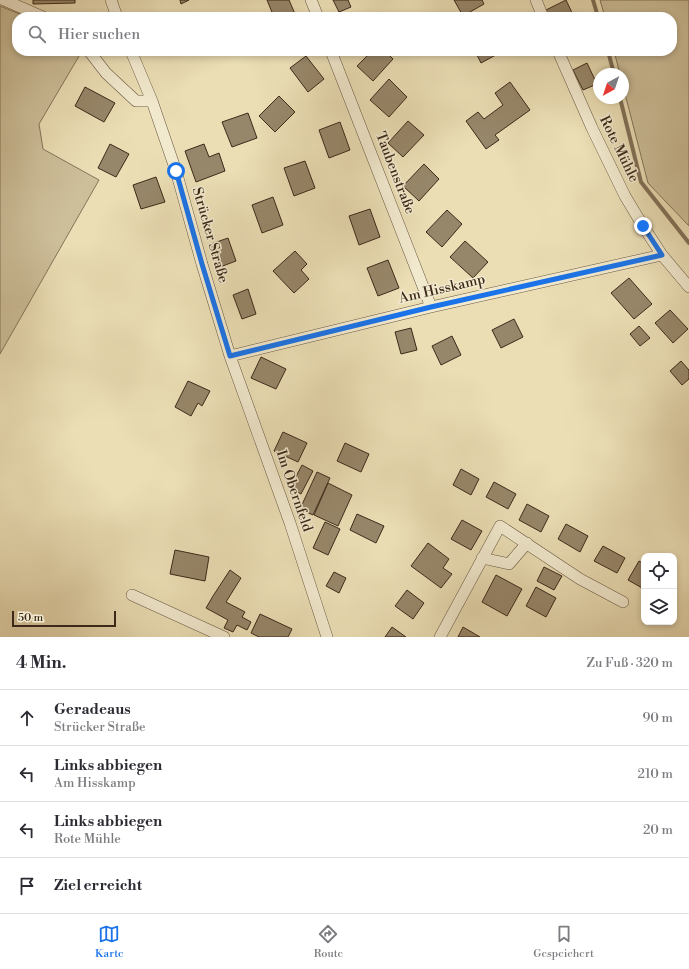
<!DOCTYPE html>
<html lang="de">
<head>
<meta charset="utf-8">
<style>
	body { margin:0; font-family:"Libre Bodoni",serif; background:#f7f7f7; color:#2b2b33 }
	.controls { position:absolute; right:12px; bottom:12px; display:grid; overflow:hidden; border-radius:8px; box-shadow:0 2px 6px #0003 }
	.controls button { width:36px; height:36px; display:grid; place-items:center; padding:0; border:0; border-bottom:1px solid #e1e1e2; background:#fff; color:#2b2b33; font:20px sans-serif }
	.compass { position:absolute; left:593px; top:68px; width:36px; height:36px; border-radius:50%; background:#fff; box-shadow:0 2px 6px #0003; rotate:220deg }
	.scale { position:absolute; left:12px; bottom:10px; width:104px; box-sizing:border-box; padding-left:4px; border:2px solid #3d2919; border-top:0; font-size:11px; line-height:14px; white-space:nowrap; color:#3d2919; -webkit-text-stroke:3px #f2eacf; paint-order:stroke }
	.stop { position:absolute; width:12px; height:12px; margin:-9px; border:3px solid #1a73e8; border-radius:50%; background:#fff }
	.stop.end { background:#1a73e8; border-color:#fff; box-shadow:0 1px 4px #0008 }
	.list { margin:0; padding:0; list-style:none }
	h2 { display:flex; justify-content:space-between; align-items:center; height:52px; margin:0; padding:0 16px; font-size:17px }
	h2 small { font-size:13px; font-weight:400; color:#7c7c81 }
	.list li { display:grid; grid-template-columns:26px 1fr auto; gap:12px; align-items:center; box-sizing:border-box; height:56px; padding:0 16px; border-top:1px solid #e1e1e2 }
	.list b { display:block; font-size:15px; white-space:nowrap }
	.list p { margin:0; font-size:13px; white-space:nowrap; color:#7c7c81 }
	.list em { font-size:13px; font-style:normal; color:#7c7c81 }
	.icon { flex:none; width:22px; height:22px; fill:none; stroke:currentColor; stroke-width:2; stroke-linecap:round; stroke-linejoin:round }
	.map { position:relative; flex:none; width:689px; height:637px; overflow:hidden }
	.search { position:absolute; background:#fff; box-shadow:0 2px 6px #0003; left:12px; right:12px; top:12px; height:44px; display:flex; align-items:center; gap:10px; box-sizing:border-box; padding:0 14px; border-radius:16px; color:#7c7c81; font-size:15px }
	.sheet { height:276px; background:#fff }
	nav { display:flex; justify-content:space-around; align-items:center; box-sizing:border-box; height:56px; border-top:1px solid #e1e1e2; background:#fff; font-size:11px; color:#7c7c81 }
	nav a { display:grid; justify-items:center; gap:2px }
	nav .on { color:#1a73e8 }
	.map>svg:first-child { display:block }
</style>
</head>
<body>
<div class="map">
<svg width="689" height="637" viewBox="0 0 689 637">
	<rect width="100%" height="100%" fill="#ebdeb5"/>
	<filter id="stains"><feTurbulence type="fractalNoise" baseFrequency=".005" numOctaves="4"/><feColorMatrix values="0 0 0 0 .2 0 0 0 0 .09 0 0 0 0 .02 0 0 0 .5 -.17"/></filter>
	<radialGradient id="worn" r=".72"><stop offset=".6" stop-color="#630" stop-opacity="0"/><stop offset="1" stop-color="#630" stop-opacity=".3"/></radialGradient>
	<path fill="#cdbf9a" stroke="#85745a" d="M600 0H689V226L648 183 623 86V74H620L614 51H672V17H605Z
		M0 6 27 17H17V51H82L39 124 43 149 99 180 0 354Z"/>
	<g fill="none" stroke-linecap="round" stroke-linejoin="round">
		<path stroke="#827057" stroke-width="4" d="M593 0 598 17
			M608 51 614 74
			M620 98 641 182 689 243"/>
	</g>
	<path fill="#97876a" stroke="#3d2919" d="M33 0H75V3L33 4Z
		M180 0H189L181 4Z
		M267 0H289L295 14 289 17H274Z
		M333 0H348L351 7 339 12Z
		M454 0H482L484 4 463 16Z
		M566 0 574 17H549L546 10Z
		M372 51H385L393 59 373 81 357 66Z
		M475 51H503L481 63Z
		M306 56 324 79 308 92 290 68Z
		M587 63 597 84 583 90 573 70Z
		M389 79 407 97 389 117 370 100Z
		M510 82 530 110 495 135 499 140 486 149 466 121 478 112 484 119 503 105 495 93Z
		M85 87 115 103 104 122 75 106Z
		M279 96 295 112 275 132 259 116Z
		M248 113 257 138 232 147 222 122Z
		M408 121 424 135 403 157 388 143Z
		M340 122 350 150 329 158 319 130Z
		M110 144 129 154 116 177 98 168Z
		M204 144 209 157 219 153 225 171 196 182 185 151Z
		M305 161 315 188 294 196 284 168Z
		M424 164 439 179 419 201 403 186Z
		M156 177 165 202 141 209 133 185Z
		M273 197 283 225 262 233 252 205Z
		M370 209 380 237 359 245 349 216Z
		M447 210 462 224 442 247 426 232Z
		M228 238 236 261 220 267 211 244Z
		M465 241 488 262 473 278 450 257Z
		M295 251 307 264 301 270 309 279 294 293 273 271Z
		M388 260 399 288 378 296 367 268Z
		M629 278 652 304 634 319 611 293Z
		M248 289 256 314 242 319 233 295Z
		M670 310 688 329 673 343 655 323Z
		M514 319 523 337 501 348 492 330Z
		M639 326 650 338 640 346 630 334Z
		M411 328 417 350 401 354 395 332Z
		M452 336 461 355 441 365 432 346Z
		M261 357 286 369 276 389 251 378Z
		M681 361 689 370V379L682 385 670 371Z
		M188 381 210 391 202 406 198 403 191 416 175 407Z
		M283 432 307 443 298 462 274 451Z
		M345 443 369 454 361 472 337 461Z
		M302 465 313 471 301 494 290 488Z
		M461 469 479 479 471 495 453 485Z
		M317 472 330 478 313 515 300 509Z
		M494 482 516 494 508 509 486 497Z
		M328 483 352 495 338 526 314 515Z
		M527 504 549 516 541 532 519 520Z
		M357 514 384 526 376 543 350 530Z
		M462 520 482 531 471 550 451 539Z
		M325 522 340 529 328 555 313 548Z
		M566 524 588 536 580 552 558 539Z
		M428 543 449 559 443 568 452 574 441 588 411 566Z
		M603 546 625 558 617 573 594 561Z
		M175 550 209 557 205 581 170 574Z
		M639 561 644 564V589L628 580Z
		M544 567 562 576 554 590 537 581Z
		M230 570 241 578 226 602 245 612 242 617 251 622 247 630 237 625 233 632 224 628 228 620 206 608 213 596Z
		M334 572 346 578 339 593 326 586Z
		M496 575 522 589 507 616 482 602Z
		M536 587 556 598 546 617 526 606Z
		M407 590 424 603 413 619 395 606Z
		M260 614 292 629 288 637H259L251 633Z
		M392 627 406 637H385Z
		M463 627 480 637H458Z"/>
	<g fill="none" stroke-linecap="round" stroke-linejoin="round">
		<defs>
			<path id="street" d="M4 0 43 17
				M111 0 117 17
				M311 0 318 17
				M536 0 543 17
				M89 51 106 73 136 101H152
				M131 51 152 101 176 171 202 264 230 356 290 523 327 637
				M331 51 431 307
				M558 51 592 128 625 196 643 226 662 255 689 287
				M230 356 431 307 662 255
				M482 558 509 564 527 543
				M132 595 224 637
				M440 637 500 526 580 579 623 602"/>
		</defs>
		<use href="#street" stroke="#685640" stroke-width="12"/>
		<use href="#street" stroke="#f2eacf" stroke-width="11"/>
	</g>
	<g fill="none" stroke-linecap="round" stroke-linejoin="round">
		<path stroke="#1a73e8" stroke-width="5" d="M176 171 202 264 230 356 431 307 662 255 643 226"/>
	</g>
	<g text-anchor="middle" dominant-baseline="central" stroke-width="3" stroke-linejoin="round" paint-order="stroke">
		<g font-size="14" fill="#3d2919" stroke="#f2eacf">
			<text transform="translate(619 149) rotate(64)">Rote Mühle</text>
			<text transform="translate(395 173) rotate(69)">Taubenstraße</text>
			<text transform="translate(210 235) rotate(74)">Strücker Straße</text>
			<text transform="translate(442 289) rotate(-13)">Am Hisskamp</text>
			<text transform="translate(294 491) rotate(71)">Im Obernfeld</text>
		</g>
	</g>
	<rect width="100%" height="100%" filter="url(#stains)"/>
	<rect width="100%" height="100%" fill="url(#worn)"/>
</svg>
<div class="controls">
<button><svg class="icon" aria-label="locate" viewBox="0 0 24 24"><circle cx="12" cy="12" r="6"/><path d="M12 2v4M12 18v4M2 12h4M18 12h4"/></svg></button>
<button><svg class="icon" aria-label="layers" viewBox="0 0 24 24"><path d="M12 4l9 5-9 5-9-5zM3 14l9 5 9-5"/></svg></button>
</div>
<svg class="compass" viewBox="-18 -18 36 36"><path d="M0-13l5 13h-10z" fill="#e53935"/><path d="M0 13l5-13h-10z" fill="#7c7c81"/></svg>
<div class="scale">50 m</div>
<div class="stop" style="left:176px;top:171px"></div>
<div class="stop end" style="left:643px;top:226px"></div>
<div class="search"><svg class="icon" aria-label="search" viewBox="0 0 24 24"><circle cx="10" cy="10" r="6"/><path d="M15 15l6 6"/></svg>Hier suchen</div>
</div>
<section class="sheet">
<h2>4 Min.<small>Zu Fuß · 320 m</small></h2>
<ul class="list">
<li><svg class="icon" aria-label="ahead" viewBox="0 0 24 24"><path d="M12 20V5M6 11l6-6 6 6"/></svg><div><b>Geradeaus</b><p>Strücker Straße</p></div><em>90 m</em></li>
<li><svg class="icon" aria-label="left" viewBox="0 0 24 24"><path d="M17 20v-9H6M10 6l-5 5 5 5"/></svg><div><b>Links abbiegen</b><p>Am Hisskamp</p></div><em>210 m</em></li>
<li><svg class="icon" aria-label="left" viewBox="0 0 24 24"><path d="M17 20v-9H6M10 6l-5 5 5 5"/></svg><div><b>Links abbiegen</b><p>Rote Mühle</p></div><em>20 m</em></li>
<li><svg class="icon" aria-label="arrive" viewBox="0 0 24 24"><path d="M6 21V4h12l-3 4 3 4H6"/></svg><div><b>Ziel erreicht</b></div></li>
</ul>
</section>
<nav>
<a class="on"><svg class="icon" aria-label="map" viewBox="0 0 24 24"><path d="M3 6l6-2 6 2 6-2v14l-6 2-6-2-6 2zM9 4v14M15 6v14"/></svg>Karte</a>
<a><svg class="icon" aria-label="directions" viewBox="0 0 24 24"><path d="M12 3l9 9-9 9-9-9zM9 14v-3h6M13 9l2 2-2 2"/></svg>Route</a>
<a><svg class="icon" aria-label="saved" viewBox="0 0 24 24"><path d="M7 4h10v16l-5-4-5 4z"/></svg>Gespeichert</a>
</nav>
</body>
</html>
